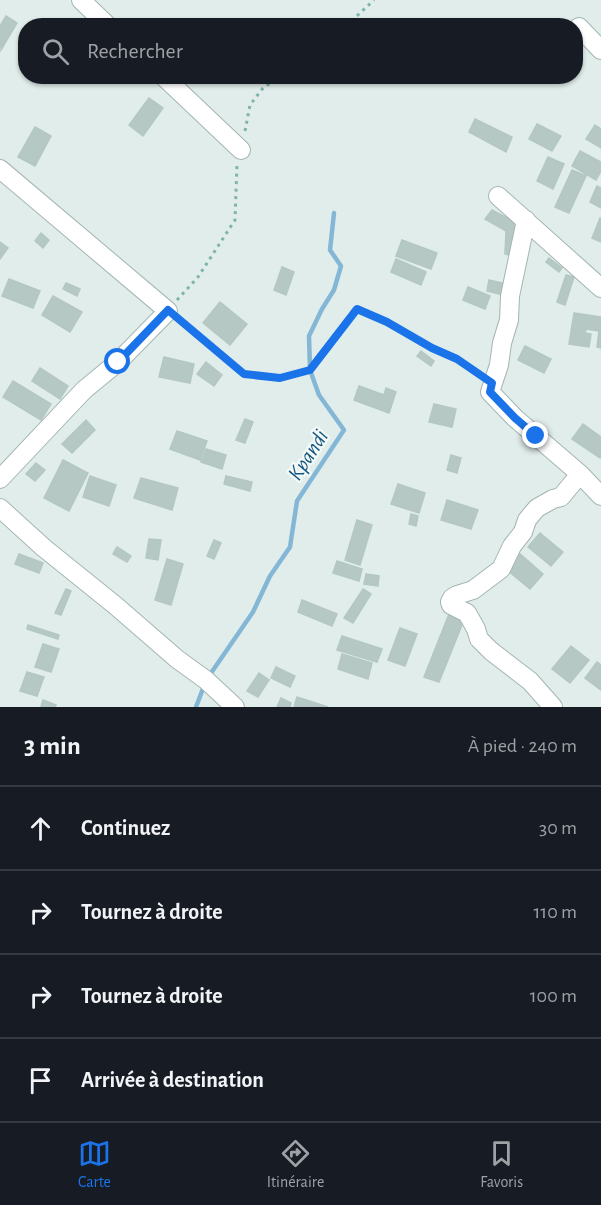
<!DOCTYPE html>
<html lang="fr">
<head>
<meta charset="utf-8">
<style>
	body { margin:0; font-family:"Alegreya Sans",sans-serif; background:#242831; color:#f1f3f6 }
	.stop { position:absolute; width:18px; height:18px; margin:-14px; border:4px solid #1a73e8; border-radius:50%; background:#fff }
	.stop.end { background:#1a73e8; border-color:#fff; box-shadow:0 2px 6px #0008 }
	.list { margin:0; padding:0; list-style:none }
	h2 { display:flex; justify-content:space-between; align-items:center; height:78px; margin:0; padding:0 24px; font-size:26px }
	h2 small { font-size:20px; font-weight:400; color:#9ea1a6 }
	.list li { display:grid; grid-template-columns:39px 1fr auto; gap:18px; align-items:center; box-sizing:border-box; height:84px; padding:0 24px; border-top:2px solid #363941 }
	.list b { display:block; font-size:22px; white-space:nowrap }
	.list em { font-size:20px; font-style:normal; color:#9ea1a6 }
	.icon { flex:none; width:33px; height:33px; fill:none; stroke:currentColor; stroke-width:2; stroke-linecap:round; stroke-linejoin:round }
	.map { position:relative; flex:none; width:601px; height:707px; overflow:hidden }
	.search { position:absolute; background:#171b24; box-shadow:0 2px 4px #0004; left:18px; right:18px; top:18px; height:66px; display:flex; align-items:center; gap:15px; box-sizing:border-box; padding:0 21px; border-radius:24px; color:#9ea1a6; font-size:22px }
	.sheet { height:414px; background:#171b24 }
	nav { display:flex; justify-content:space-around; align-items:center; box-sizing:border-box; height:84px; border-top:2px solid #363941; background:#171b24; font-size:16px; color:#9ea1a6 }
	nav a { display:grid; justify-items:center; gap:3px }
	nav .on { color:#1a73e8 }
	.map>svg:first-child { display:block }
</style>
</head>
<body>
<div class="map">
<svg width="601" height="707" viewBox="0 0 601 707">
	<rect width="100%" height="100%" fill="#e1edea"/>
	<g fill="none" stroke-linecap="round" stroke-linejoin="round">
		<path stroke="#84b7d6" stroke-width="4.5" d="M209 676 253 612 270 576 290 547 297 501 344 430 319 395 310 370 309 336 322 309 334 290 341 266 330 250 334 213
			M196 707 204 686"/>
	</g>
	<path fill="#b6c8c4" stroke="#b3c7c3" stroke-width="1.5" d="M6 16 17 23 1 50 0 26Z
		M149 98 163 108 143 136 129 125Z
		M475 119 512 137 506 152 469 132Z
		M537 124 561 136 552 151 529 139Z
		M595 125 601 129V148L586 139Z
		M35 127 51 136 35 166 18 157Z
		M580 151 601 162V171L596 180 572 166Z
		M548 157 564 164 553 189 537 181Z
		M572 170 586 176 569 213 555 207Z
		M597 186 601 188V208L590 202Z
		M492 210 520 225 517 257 505 254 506 231 485 219Z
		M600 218 601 219V242L592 238Z
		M41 233 49 240 43 248 35 241Z
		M402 240 437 253 431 269 396 256Z
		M0 242 8 248 0 259Z
		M549 258 562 268 559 272 546 262Z
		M396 259 426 272 421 285 391 272Z
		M282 267 294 272 286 295 274 290Z
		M566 275 574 277 565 305 557 302Z
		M9 279 40 291 33 308 2 296Z
		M489 280 511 285 508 296 487 291Z
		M66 283 80 289 77 296 63 289Z
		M468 287 490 296 485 309 463 300Z
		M53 296 82 312 70 332 42 315Z
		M220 302 247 324 230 345 203 323Z
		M574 313 601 317V348L597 347 599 331 586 329 585 333 591 334 589 347 569 344Z
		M525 346 551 359 544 373 518 360Z
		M421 351 434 361 431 366 417 356Z
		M164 357 194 364 190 383 159 377Z
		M206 362 222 375 214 386 197 374Z
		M40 368 68 386 60 399 32 381Z
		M13 381 51 404 41 420 3 397Z
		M359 386 384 395 386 388 396 392 389 413 354 400Z
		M434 404 456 409 452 427 429 422Z
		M245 419 253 422 245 443 236 440Z
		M86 420 95 430 72 453 62 444Z
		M583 424 601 437V456L600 458 572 439Z
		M177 431 207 441 200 460 170 449Z
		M206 449 226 455 222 469 201 462Z
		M451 455 461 458 457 473 447 470Z
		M63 460 88 473 69 511 44 498Z
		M36 463 45 470 35 481 26 474Z
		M90 476 116 485 109 506 83 497Z
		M226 476 252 482 250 491 224 484Z
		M141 478 178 488 172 510 134 498Z
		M398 484 425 493 419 513 391 504Z
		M447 500 478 510 471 529 441 520Z
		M411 514 418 516 416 526 409 524Z
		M357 520 372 525 360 565 345 560Z
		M540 533 563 552 551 566 528 547Z
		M149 539 161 540 158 560 146 558Z
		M214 540 221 543 214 559 207 556Z
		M117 547 131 556 127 562 113 554Z
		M519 553 543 574 530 589 506 569Z
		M19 554 43 563 39 573 15 564Z
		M167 559 183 564 171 605 155 600Z
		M337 561 362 569 359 581 333 573Z
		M366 574 379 576 378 586 364 584Z
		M66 589 71 591 61 615 55 613Z
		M363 589 371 594 353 623 344 618Z
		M302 600 337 614 332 626 298 612Z
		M449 614 464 620 439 682 424 677Z
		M28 625 59 635 58 639 27 629Z
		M400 628 417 634 405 666 388 660Z
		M342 636 382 649 377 662 337 650Z
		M43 644 59 649 51 672 35 667Z
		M571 646 589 660 570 683 552 669Z
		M342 654 372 663 368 679 338 669Z
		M597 662 601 665V690L585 678Z
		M276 667 295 676 290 687 271 678Z
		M27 672 44 677 37 696 20 691Z
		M259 673 269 680 258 697 247 691Z
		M297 697 328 707H294Z
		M281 698 291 703 290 707H277Z
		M43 700 56 705 55 707H41Z"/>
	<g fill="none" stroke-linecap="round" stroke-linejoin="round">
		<defs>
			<path id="minor" d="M81 0 108 26
				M579 27 601 50
				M163 76 241 150
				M0 169 168 311 118 362 84 390 0 479
				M498 196 601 288
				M526 220 510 296 509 320 502 343 499 365 490 392 515 418 580 474 601 496
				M0 508 44 548 116 606 177 659 206 680 235 707
				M553 707 530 681 491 651 479 639 476 629 467 613 451 605 450 602 452 598 457 595 473 590 501 569 512 546 523 532 527 520 531 515 537 508 553 499 561 497 580 474"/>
		</defs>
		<use href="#minor" stroke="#a3b5b3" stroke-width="20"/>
		<path stroke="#7fb3ae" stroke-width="3" stroke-dasharray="3 4.5" stroke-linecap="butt" d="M346 26 374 0
			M245 131 250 105 263 88 281 76
			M177 300 198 277 235 220 237 164
			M180 321 244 374 280 378 310 370 357 309 387 322 431 348 457 359 478 374"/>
		<use href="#minor" stroke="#fff" stroke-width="18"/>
	</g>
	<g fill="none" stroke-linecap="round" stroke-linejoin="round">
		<path stroke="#1a73e8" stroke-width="8" d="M118 362 168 310 244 374 280 378 310 370 357 309 387 322 432 348 457 359 492 383 490 392 515 418 536 436"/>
	</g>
	<g text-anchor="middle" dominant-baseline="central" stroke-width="4.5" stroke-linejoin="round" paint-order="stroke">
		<g font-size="22" font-style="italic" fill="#155680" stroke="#f2f9f7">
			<text transform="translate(308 455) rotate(-57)">Kpandi</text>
		</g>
	</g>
</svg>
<div class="stop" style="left:118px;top:362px"></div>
<div class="stop end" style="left:536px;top:436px"></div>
<div class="search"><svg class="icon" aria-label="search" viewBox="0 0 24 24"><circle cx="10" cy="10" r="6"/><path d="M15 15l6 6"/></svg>Rechercher</div>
</div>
<section class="sheet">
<h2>3 min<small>À pied · 240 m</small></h2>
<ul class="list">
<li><svg class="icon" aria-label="ahead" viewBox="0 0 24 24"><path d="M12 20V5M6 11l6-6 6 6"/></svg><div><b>Continuez</b></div><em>30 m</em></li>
<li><svg class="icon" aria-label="right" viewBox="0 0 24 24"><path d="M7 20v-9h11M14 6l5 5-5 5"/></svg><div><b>Tournez à droite</b></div><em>110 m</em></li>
<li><svg class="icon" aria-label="right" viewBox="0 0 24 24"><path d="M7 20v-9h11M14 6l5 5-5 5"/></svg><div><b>Tournez à droite</b></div><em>100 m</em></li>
<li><svg class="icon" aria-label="arrive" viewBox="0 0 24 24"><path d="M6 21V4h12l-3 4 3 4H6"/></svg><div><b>Arrivée à destination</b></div></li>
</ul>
</section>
<nav>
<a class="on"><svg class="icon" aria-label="map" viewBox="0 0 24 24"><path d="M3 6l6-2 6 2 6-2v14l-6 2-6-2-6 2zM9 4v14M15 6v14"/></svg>Carte</a>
<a><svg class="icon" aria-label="directions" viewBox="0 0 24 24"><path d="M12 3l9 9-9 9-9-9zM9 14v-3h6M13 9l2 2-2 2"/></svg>Itinéraire</a>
<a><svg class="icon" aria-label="saved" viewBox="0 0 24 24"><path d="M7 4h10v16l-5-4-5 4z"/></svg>Favoris</a>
</nav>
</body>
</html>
